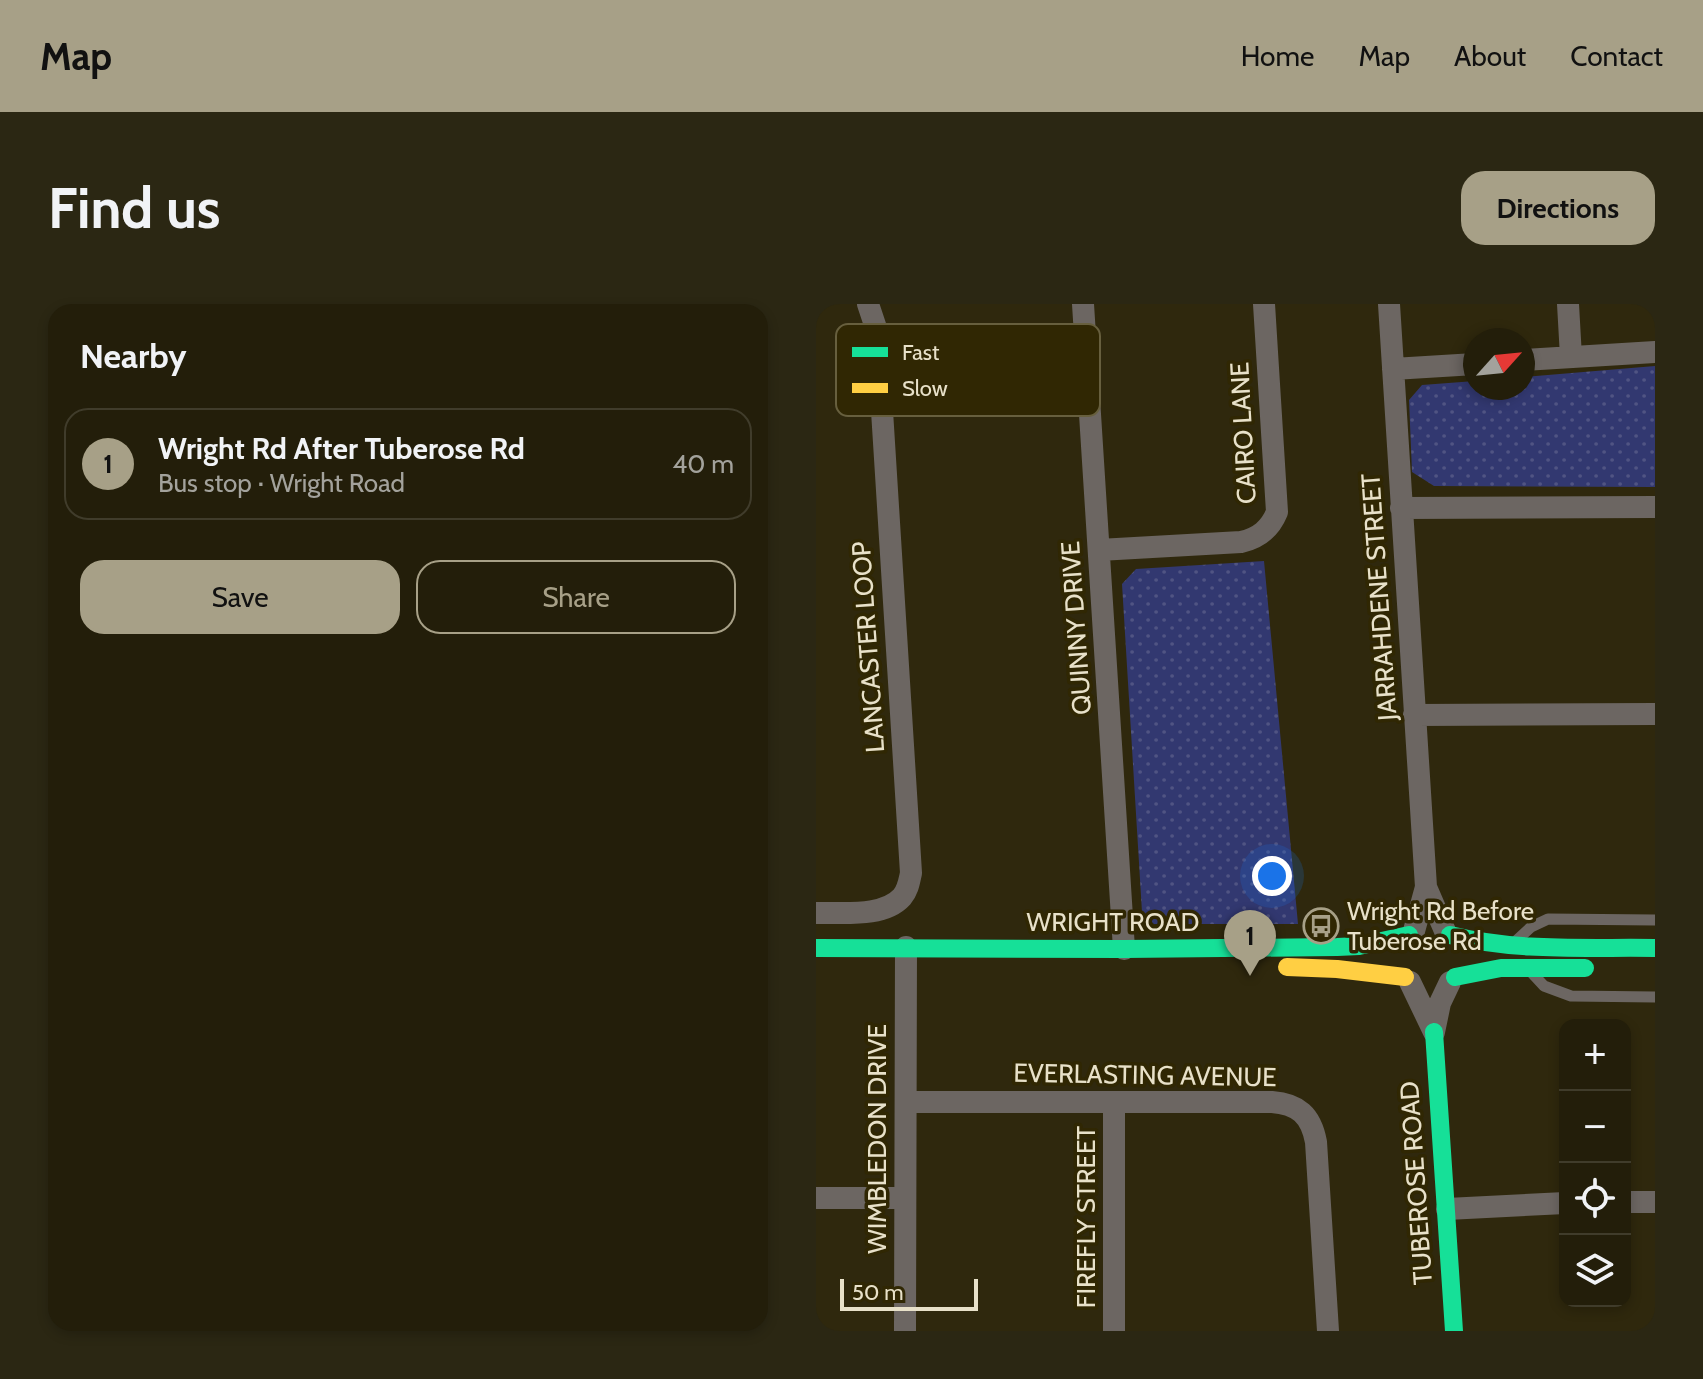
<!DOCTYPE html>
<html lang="en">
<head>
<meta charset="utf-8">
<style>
	body { margin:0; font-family:Cabin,sans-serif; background:#2b2713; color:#f1f3f6 }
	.controls { position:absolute; right:24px; bottom:24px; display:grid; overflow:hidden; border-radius:16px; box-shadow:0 4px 12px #0003 }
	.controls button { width:72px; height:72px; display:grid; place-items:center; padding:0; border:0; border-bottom:2px solid #403c2b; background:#231e0a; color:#f1f3f6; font:40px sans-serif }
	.compass { position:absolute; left:647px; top:24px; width:72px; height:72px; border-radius:50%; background:#231e0a; box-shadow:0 4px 12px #0003; rotate:63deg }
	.scale { position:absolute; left:24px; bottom:20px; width:138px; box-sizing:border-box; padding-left:8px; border:4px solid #e8e1c9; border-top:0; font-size:22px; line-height:28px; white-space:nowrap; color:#e8e1c9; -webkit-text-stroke:6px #302703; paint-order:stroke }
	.you { position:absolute; left:456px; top:572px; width:28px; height:28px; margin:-20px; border:6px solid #fff; border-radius:50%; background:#1a73e8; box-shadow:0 0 0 12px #1a73e833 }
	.badge { display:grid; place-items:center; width:52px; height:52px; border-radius:50%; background:#a7a087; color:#111; font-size:26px; font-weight:700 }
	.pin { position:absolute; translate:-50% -66px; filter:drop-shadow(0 2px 4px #0008) }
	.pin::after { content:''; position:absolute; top:42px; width:28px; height:24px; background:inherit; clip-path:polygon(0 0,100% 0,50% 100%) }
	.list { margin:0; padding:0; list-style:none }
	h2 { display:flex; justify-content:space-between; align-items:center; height:104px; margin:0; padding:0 32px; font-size:34px }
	h2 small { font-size:26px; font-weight:400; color:#a3a29c }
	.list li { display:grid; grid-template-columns:52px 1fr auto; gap:24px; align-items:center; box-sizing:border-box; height:112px; margin:0 16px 16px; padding:0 16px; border:2px solid #403c2b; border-radius:24px }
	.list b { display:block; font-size:30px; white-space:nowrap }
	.list p { margin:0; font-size:26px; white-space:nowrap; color:#a3a29c }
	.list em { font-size:26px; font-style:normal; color:#a3a29c }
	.actions { display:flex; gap:16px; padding:24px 32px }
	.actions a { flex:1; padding:18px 0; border:2px solid #a7a087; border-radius:24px; text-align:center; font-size:28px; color:#a7a087 }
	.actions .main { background:#a7a087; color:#111 }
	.icon { flex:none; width:44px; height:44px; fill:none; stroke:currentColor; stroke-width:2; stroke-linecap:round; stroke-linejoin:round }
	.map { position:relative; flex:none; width:839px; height:1027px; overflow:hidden; border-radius:24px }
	header { display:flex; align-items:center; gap:48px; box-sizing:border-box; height:112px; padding:0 40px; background:#a7a087; color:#111 }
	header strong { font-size:38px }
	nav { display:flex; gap:44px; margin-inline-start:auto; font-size:28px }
	.intro { display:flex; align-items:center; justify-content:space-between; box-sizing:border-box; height:192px; padding:0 48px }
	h1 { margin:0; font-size:56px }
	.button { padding:20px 36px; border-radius:24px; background:#a7a087; color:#111; font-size:28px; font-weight:700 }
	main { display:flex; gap:48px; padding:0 48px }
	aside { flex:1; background:#231e0a; border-radius:24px; box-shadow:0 4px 12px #0003 }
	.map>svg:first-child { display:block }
</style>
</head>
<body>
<header>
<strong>Map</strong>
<nav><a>Home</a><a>Map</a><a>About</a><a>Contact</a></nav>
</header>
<div class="intro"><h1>Find us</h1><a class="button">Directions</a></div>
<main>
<aside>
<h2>Nearby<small></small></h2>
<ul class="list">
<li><span class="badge">1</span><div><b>Wright Rd After Tuberose Rd</b><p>Bus stop · Wright Road</p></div><em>40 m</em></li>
</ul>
<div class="actions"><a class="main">Save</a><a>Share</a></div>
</aside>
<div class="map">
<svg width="839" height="1027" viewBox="0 0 839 1027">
	<defs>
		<pattern id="grass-dots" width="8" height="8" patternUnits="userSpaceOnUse" patternTransform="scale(2)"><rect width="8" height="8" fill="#323870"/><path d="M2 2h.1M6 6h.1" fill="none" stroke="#505483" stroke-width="1.8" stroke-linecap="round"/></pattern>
	</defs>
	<rect width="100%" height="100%" fill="#2f280d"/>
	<path fill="url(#grass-dots)" d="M839 62V183L618 182 596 168 593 96 606 81 659 77V84H707V73Z
		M448 257 482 620H338L326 608 306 280 320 265Z"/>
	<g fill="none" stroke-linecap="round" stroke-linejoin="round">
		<path stroke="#6c6662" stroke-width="11" d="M701 636 715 623 732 615 839 616
			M715 668 728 682 755 692 839 693"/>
		<path stroke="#6c6662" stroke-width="22" d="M267 0 308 645
			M573 0 610 583 598 627
			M752 0 755 53
			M707 56 839 48
			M577 65 659 60
			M585 204 839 203
			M283 246 425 238C443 234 454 225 461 208L448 0
			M598 411 839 410
			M610 583 629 627
			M0 609C26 608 67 614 86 593 92 586 93 578 95 569L61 27 52 0
			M594 678 618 728
			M618 728 624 699 634 678
			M90 798H456C482 800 495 811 500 838L512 1027
			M0 894H89
			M809 898H839
			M631 905 749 899
			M89 1027 90 643
			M298 1027V799"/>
		<path stroke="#16e098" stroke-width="18" d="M634 631C701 648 771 643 839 644
			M0 644 308 645 521 643 543 642 593 631
			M639 673 685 664H769
			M618 728 638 1027"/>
		<path stroke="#ffcf43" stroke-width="18" d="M471 663 521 665 589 673"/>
	</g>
	<defs>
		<symbol id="bus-ring" viewBox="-11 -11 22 22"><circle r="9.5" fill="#302703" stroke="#a7a087" stroke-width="1.5"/><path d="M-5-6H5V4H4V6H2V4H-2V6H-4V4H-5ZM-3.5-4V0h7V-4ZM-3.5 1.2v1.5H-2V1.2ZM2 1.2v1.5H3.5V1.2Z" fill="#a7a087"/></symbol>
	</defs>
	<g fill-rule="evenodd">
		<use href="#bus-ring" x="485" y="602" width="40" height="40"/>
	</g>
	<g text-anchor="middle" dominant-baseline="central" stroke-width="7" stroke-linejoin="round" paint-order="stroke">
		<g font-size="26" fill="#e8e1c9" stroke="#302703">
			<text transform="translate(427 129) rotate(-93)">CAIRO LANE</text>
			<text transform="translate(563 293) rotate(-94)">JARRAHDENE STREET</text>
			<text transform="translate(260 324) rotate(-94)">QUINNY DRIVE</text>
			<text transform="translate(52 343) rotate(-94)">LANCASTER LOOP</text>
			<text x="297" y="618">WRIGHT ROAD</text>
			<text transform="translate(329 771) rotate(1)">EVERLASTING AVENUE</text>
			<text transform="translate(61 835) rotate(-90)">WIMBLEDON DRIVE</text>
			<text transform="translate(600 879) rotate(-94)">TUBEROSE ROAD</text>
			<text transform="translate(270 913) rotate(-90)">FIREFLY STREET</text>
		</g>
		<g font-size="26" fill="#e8e1c9" stroke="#302703" text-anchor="start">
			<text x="531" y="607">Wright Rd Before<tspan x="531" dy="30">Tuberose Rd</tspan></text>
		</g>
	</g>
	<rect x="20" y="20" width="264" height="92" rx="12" fill="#302703" stroke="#675f3e" stroke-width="2"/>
	<rect x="36" y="43" width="36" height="10" fill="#16e098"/>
	<rect x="36" y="79" width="36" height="10" fill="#ffcf43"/>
	<g font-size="22" fill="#e8e1c9">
		<text x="86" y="56">Fast</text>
		<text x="86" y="92">Slow</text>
	</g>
</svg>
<div class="controls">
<button>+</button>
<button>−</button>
<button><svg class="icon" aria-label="locate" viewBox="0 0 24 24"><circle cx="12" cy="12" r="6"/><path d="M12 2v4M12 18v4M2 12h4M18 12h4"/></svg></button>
<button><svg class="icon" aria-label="layers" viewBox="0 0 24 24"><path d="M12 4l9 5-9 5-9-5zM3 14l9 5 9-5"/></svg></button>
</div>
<svg class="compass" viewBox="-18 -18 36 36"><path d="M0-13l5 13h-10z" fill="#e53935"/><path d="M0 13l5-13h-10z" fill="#a3a29c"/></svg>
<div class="scale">50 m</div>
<div class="you"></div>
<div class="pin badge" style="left:434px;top:672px">1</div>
</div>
</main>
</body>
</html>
